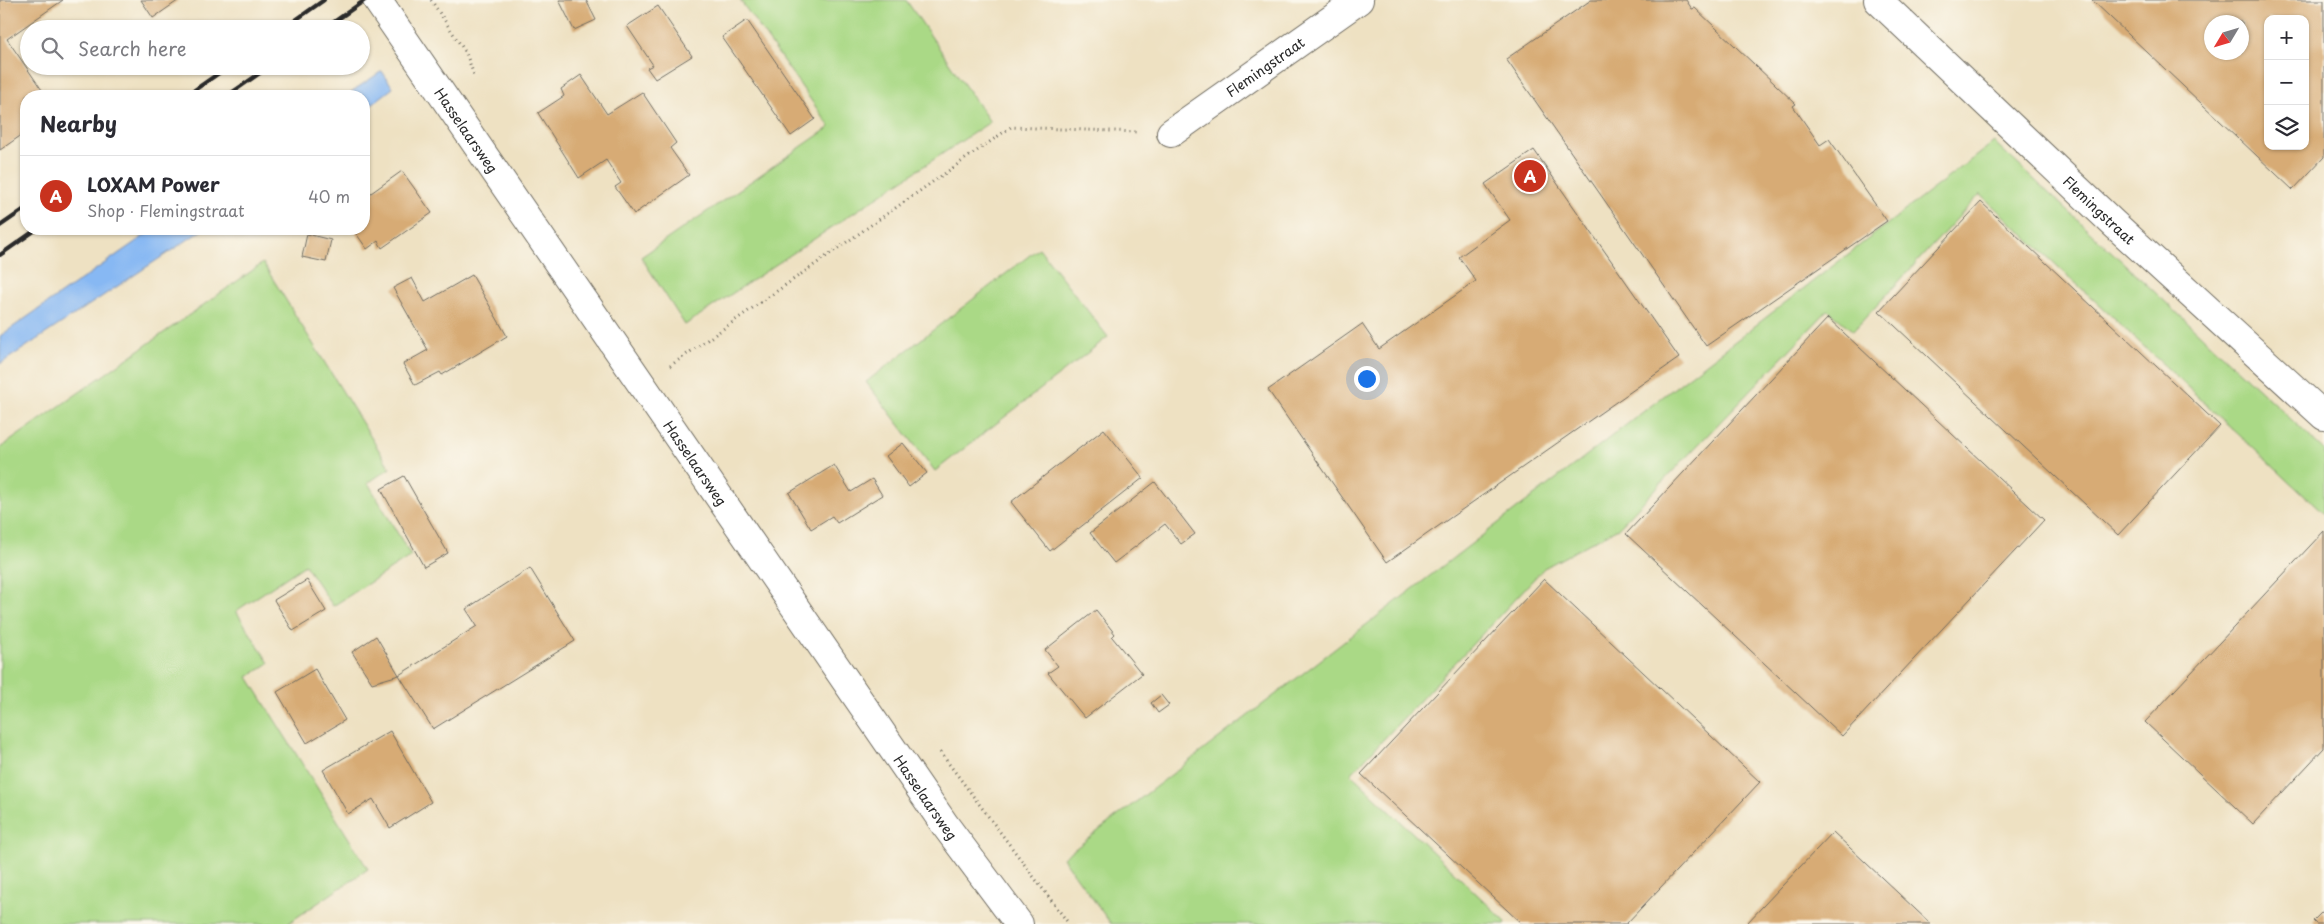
<!DOCTYPE html>
<html lang="en">
<head>
<meta charset="utf-8">
<style>
	body { margin:0; font-family:"Playpen Sans",sans-serif; background:#f7f7f7; color:#2b2b33 }
	.controls { position:absolute; right:15px; top:15px; display:grid; overflow:hidden; border-radius:10px; box-shadow:0 1px 4px #0004 }
	.controls button { width:45px; height:45px; display:grid; place-items:center; padding:0; border:0; border-bottom:1px solid #e1e1e2; background:#fff; color:#2b2b33; font:25px sans-serif }
	.compass { position:absolute; left:2204px; top:15px; width:45px; height:45px; border-radius:50%; background:#fff; box-shadow:0 1px 4px #0004; rotate:232deg }
	.you { position:absolute; left:1366px; top:378px; width:18px; height:18px; margin:-12px; border:4px solid #fff; border-radius:50%; background:#1a73e8; box-shadow:0 0 0 8px #1a73e833 }
	.badge { display:grid; place-items:center; width:32px; height:32px; border-radius:50%; background:#c8321e; color:#fff; font-size:16px; font-weight:700 }
	.pin { position:absolute; translate:-50% -50%; border:2px solid #fff; box-shadow:0 1px 5px #0006 }
	.list { margin:0; padding:0; list-style:none }
	h2 { display:flex; justify-content:space-between; align-items:center; height:65px; margin:0; padding:0 20px; font-size:21px }
	h2 small { font-size:16px; font-weight:400; color:#7c7c81 }
	.list li { display:grid; grid-template-columns:32px 1fr auto; gap:15px; align-items:center; box-sizing:border-box; height:80px; padding:0 20px; border-top:1px solid #e1e1e2 }
	.list b { display:block; font-size:19px; white-space:nowrap }
	.list p { margin:0; font-size:16px; white-space:nowrap; color:#7c7c81 }
	.list em { font-size:16px; font-style:normal; color:#7c7c81 }
	.icon { flex:none; width:28px; height:28px; fill:none; stroke:currentColor; stroke-width:2; stroke-linecap:round; stroke-linejoin:round }
	.map { position:relative; flex:none; width:2324px; height:924px; overflow:hidden }
	.search { position:absolute; background:#fff; box-shadow:0 1px 4px #0004; left:20px; top:20px; width:350px; height:55px; display:flex; align-items:center; gap:12px; box-sizing:border-box; padding:0 18px; border-radius:28px; color:#7c7c81; font-size:19px }
	.panel { position:absolute; background:#fff; box-shadow:0 1px 4px #0004; left:20px; top:90px; width:350px; height:145px; border-radius:20px }
	.map>svg:first-child { display:block }
</style>
</head>
<body>
<div class="map">
<svg width="2324" height="924" viewBox="0 0 2324 924">
	<rect width="100%" height="100%" fill="#fbf7ec"/>
	<filter id="ink" filterUnits="userSpaceOnUse"><feTurbulence type="fractalNoise" baseFrequency=".02" numOctaves="2"/><feDisplacementMap in="SourceGraphic" scale="10" xChannelSelector="R" yChannelSelector="G"/><feConvolveMatrix kernelMatrix="1 2 1 2 8 2 1 2 1" color-interpolation-filters="sRGB"/></filter>
	<filter id="wash" filterUnits="userSpaceOnUse"><feTurbulence type="fractalNoise" baseFrequency=".0096" numOctaves="4" result="noise"/><feDisplacementMap in="SourceGraphic" scale="20" xChannelSelector="R" yChannelSelector="G"/><feGaussianBlur stdDeviation="1.12" result="paint"/><feColorMatrix in="noise" values="0 0 0 0 0 0 0 0 0 0 0 0 0 0 0 0 0 1.4 0 .05"/><feComposite in="paint" operator="in"/></filter>
	<g filter="url(#wash)">
		<rect width="100%" height="100%" fill="#eee1c2"/>
		<path fill="#aad986" stroke="#6a8258" d="M740 0H906L990 122 685 325 641 257 830 127Z
			M1994 142 2324 450V514L1980 194 1853 331 1828 310 1618 528 1544 568 1351 774 1506 922 1505 924H1111L1063 858Z
			M1039 248 1108 337 935 471 866 382Z
			M263 263 390 468 368 483 411 556 333 606 305 565 236 611 269 663 248 677 368 869 287 924H0V448Z"/>
		<path fill="#87b8f3" stroke="#59728f" d="M382 71 393 88 364 110V96H345Z
			M154 229H204L0 364V336Z"/>
		<g id="blocks">
			<path fill="#d7ab74" fill-rule="evenodd" d="M0 0H63L7 39 46 96H26V132L0 150Z
				M141 0H179L153 18Z
				M559 0H586L596 20 574 30Z
				M1591 0H1686L1692 9 1695 8 1796 104 1793 106 1820 145 1829 139 1887 221 1706 346 1506 59Z
				M2092 0H2324V157L2293 190ZM2268 19H2305V146H2268ZM2212 22H2242V52H2212Z
				M658 6 692 56 655 79 647 68 653 65 627 26Z
				M747 20 815 119 791 136 722 37Z
				M581 75 607 114 642 92 676 143 670 148 689 175 634 214 615 187 621 183 606 160 579 178 538 113 564 96 561 89Z
				M1534 150 1679 358 1387 562 1268 390 1362 324 1379 349 1476 281 1459 257 1510 220 1485 184Z
				M402 171 432 213 382 248 378 241 367 249 353 229H364V198Z
				M1981 202 2220 426 2118 535 1879 311Z
				M307 234 331 240 326 262 302 257Z
				M472 275 507 336 442 375 440 372 415 385 403 364 428 350 393 288 412 278 425 302Z
				M1828 318 2044 520 1842 736 1626 534Z
				M1104 429 1143 478 1050 551 1011 502Z
				M903 443 927 473 909 487 886 456Z
				M834 465 851 492 872 479 882 495 837 523 832 516 811 529 789 493Z
				M404 476 448 553 424 567 381 489Z
				M1155 482 1195 534 1181 544 1165 524 1114 563 1090 533Z
				M2324 531V748L2253 824 2145 722Z
				M530 568 575 641 433 729 399 675 477 626 466 609Z
				M1544 579 1760 782 1626 924H1522L1361 774Z
				M307 580 326 611 293 631 274 600Z
				M1096 610 1115 634 1112 637 1142 674 1085 718 1048 673 1058 666 1045 650Z
				M376 636 399 675 372 683 352 652Z
				M315 669 345 720 307 743 277 692Z
				M1161 695 1169 705 1158 713 1151 703Z
				M390 731 431 802 390 828 373 799 348 814 323 770Z
				M1833 832 1931 924H1746Z
				M2324 910V924H2316L2313 921Z"/>
		</g>
	</g>
	<g filter="url(#ink)">
		<use href="#blocks" fill-opacity="0" stroke="#6f6b60" stroke-width="1"/>
		<g fill="none" stroke-linecap="round" stroke-linejoin="round">
			<defs>
				<g id="minor">
					<path id="s1" d="M1878 0 2113 223 2324 416"/>
					<path id="s2" d="M1171 133 1359 0"/>
				</g>
				<g id="tertiary">
					<path id="s3" d="M377 0 945 825 1019 924"/>
				</g>
			</defs>
			<use href="#minor" stroke="#6f6b60" stroke-width="30"/>
			<use href="#tertiary" stroke="#6f6b60" stroke-width="30"/>
			<path stroke="#6f6b60" stroke-width="3" stroke-dasharray="1 4" stroke-linecap="butt" d="M431 0 466 53 475 78
				M670 366 1011 127 1138 132
				M940 752 1069 924"/>
			<use href="#minor" stroke="#fff" stroke-width="28"/>
			<use href="#tertiary" stroke="#fff" stroke-width="28"/>
			<path stroke="#2b2b2b" stroke-width="4" d="M283 29 324 0
				M324 29 365 0
				M186 96 229 66
				M227 96 270 66
				M0 226 26 208
				M0 255 37 229"/>
		</g>
	</g>
	<g text-anchor="middle" dominant-baseline="central" stroke-width="4" stroke-linejoin="round" paint-order="stroke">
		<g font-size="14" fill="#2b2b2b" stroke="#fbf7ec">
			<text stroke="none"><textPath href="#s2" startOffset="115">Flemingstraat</textPath></text>
			<text stroke="none"><textPath href="#s3" startOffset="158">Hasselaarsweg</textPath></text>
			<text stroke="none"><textPath href="#s1" startOffset="305">Flemingstraat</textPath></text>
			<text stroke="none"><textPath href="#s3" startOffset="562">Hasselaarsweg</textPath></text>
			<text stroke="none"><textPath href="#s3" startOffset="968">Hasselaarsweg</textPath></text>
		</g>
	</g>
</svg>
<div class="controls">
<button>+</button>
<button>−</button>
<button><svg class="icon" aria-label="layers" viewBox="0 0 24 24"><path d="M12 4l9 5-9 5-9-5zM3 14l9 5 9-5"/></svg></button>
</div>
<svg class="compass" viewBox="-18 -18 36 36"><path d="M0-13l5 13h-10z" fill="#e53935"/><path d="M0 13l5-13h-10z" fill="#7c7c81"/></svg>
<div class="you"></div>
<div class="pin badge" style="left:1530px;top:176px">A</div>
<div class="search"><svg class="icon" aria-label="search" viewBox="0 0 24 24"><circle cx="10" cy="10" r="6"/><path d="M15 15l6 6"/></svg>Search here</div>
<section class="panel">
<h2>Nearby<small></small></h2>
<ul class="list">
<li><span class="badge">A</span><div><b>LOXAM Power</b><p>Shop · Flemingstraat</p></div><em>40 m</em></li>
</ul>
</section>
</div>
</body>
</html>
